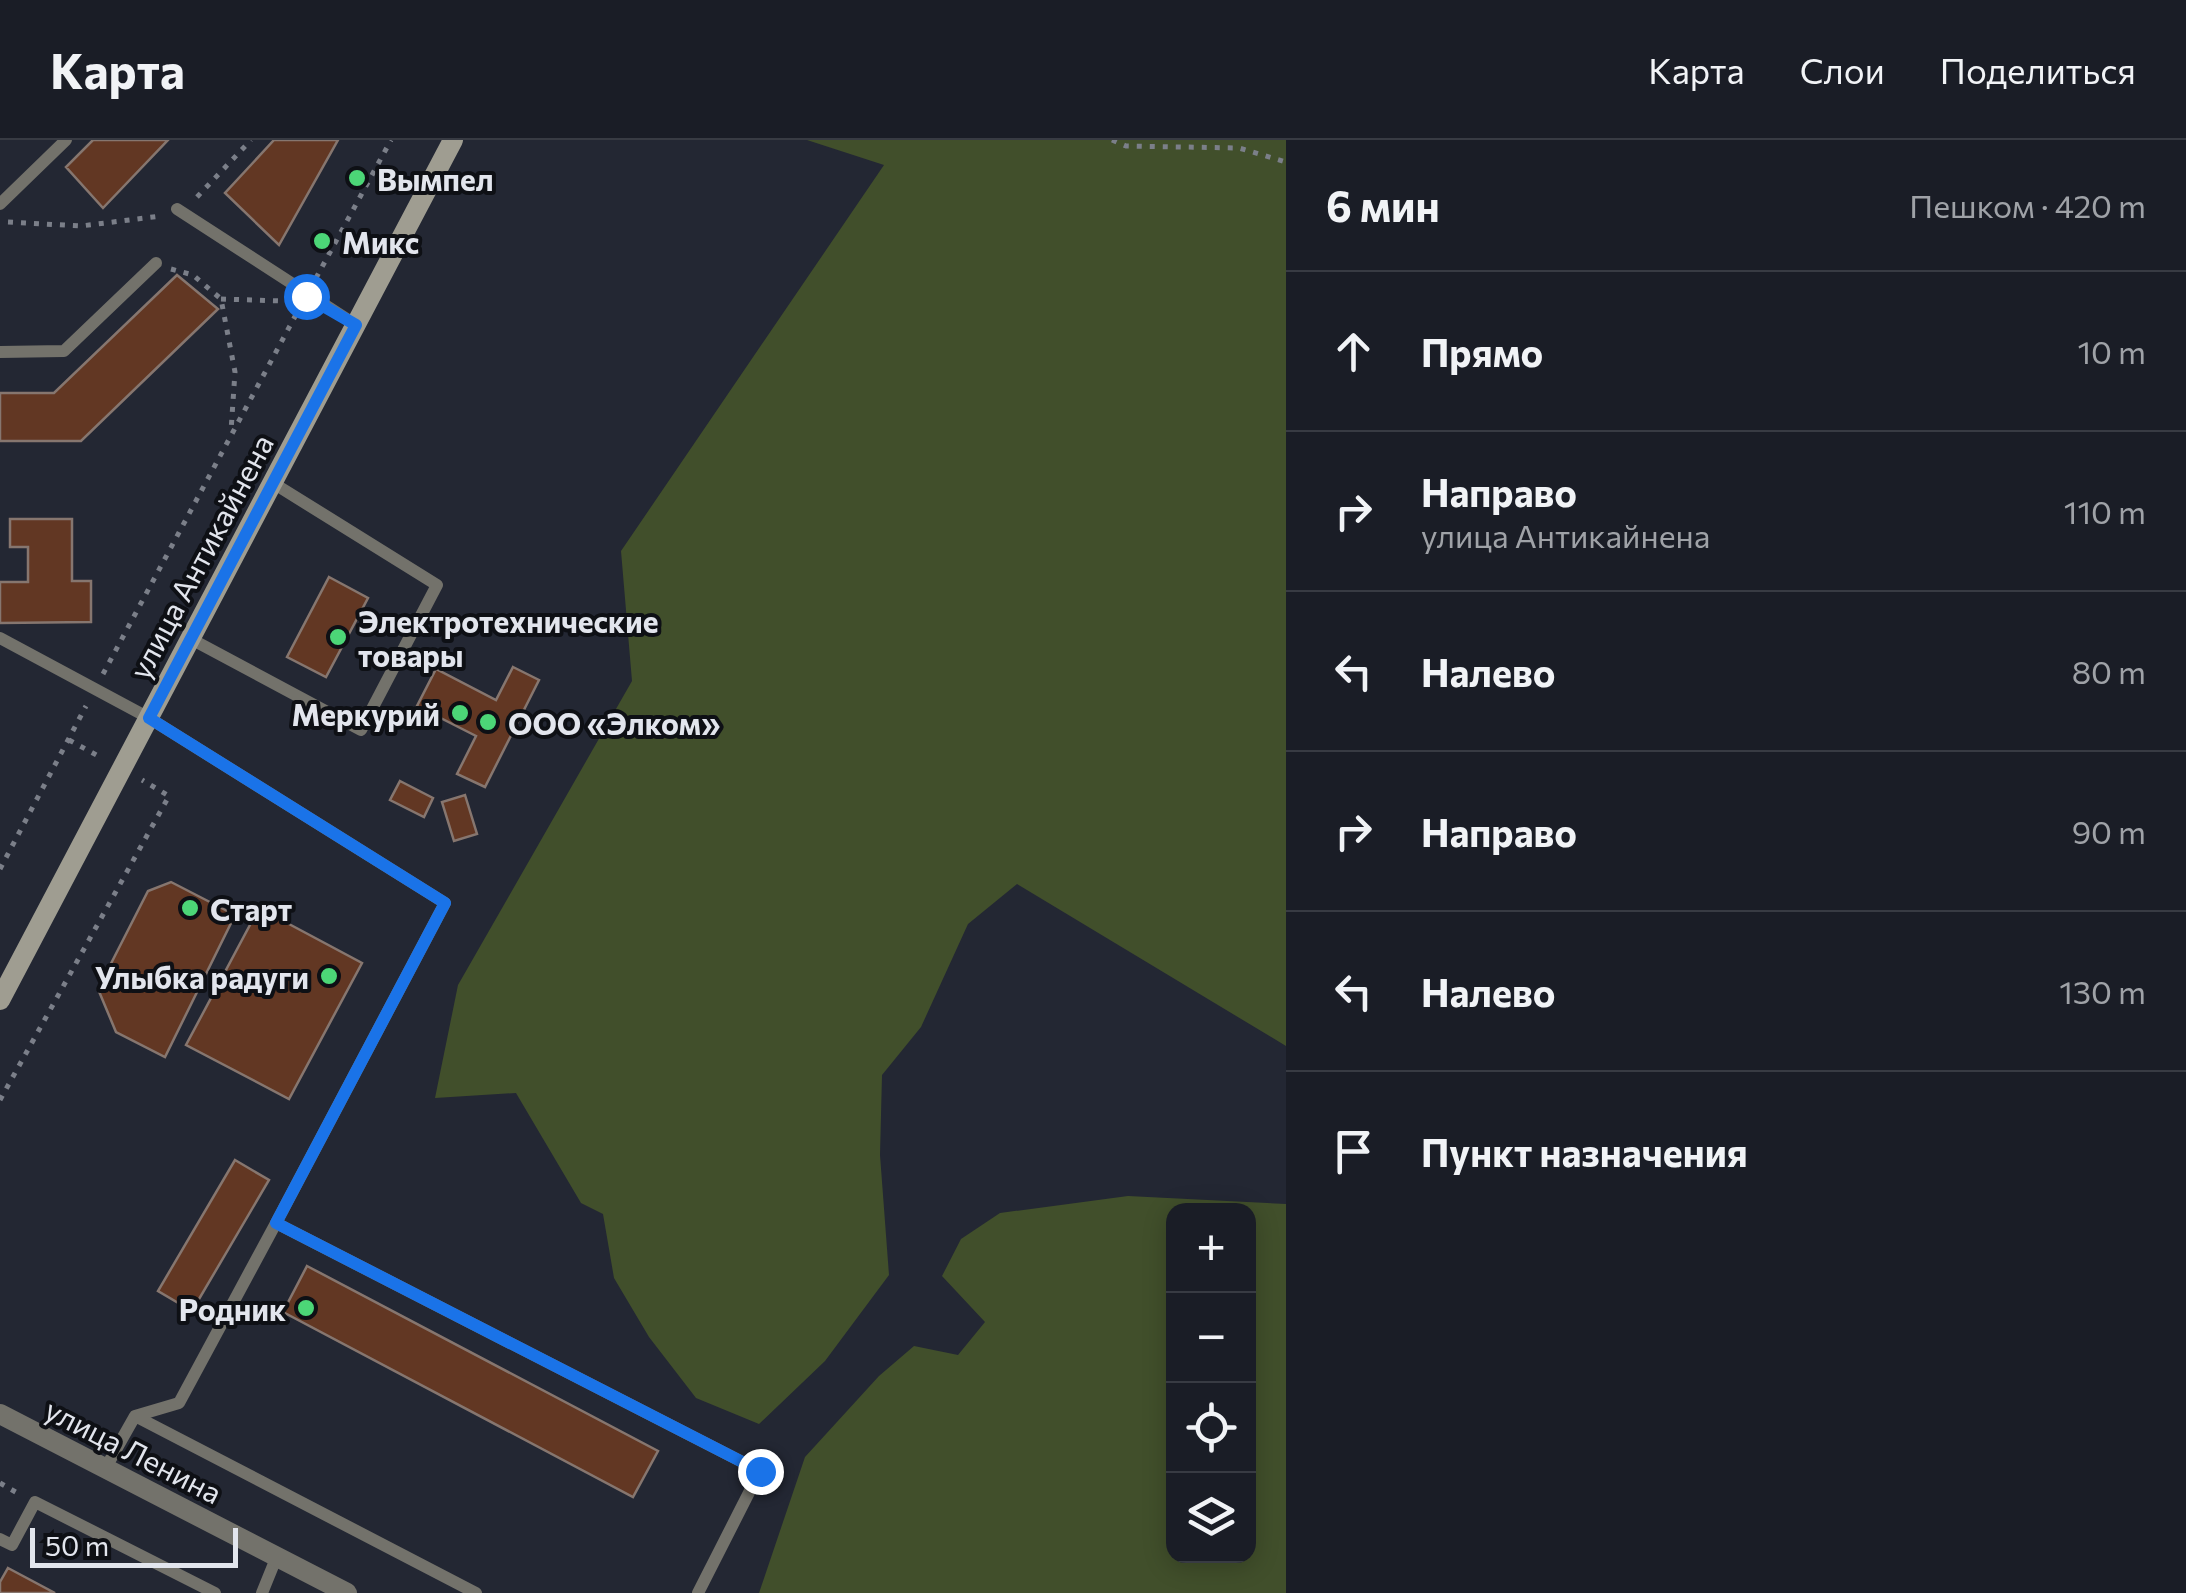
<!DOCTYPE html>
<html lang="ru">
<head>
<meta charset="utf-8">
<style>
	body { margin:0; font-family:Commissioner,sans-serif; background:#23262e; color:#f1f3f6 }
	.controls { position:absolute; right:30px; bottom:30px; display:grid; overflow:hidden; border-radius:20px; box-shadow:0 5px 25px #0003 }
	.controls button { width:90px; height:90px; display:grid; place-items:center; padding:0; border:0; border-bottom:2px solid #383b43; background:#1a1d26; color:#f1f3f6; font:50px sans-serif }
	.scale { position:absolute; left:30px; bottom:25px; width:208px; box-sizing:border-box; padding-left:10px; border:5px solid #e2e5ed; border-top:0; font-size:28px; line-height:35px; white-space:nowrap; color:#e2e5ed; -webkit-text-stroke:8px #0e1015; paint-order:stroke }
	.stop { position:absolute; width:30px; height:30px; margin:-22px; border:8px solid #1a73e8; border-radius:50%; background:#fff }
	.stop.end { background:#1a73e8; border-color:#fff; box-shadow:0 2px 10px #0008 }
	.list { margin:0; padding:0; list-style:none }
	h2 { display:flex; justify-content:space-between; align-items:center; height:130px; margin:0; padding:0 40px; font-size:42px }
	h2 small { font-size:32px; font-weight:400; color:#9fa2a7 }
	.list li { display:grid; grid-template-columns:65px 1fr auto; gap:30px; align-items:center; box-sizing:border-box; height:160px; padding:0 40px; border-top:2px solid #383b43 }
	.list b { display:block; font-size:38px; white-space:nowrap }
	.list p { margin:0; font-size:32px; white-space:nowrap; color:#9fa2a7 }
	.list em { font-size:32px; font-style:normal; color:#9fa2a7 }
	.icon { flex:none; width:55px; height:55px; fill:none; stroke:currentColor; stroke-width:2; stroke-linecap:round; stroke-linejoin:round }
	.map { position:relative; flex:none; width:1286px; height:1453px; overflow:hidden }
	header { display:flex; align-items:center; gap:60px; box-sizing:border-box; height:140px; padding:0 50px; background:#1a1d26; border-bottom:2px solid #383b43 }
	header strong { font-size:48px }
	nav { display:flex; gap:55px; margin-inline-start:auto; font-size:35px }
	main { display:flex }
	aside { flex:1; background:#1a1d26 }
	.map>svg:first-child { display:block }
</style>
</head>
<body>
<header>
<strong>Карта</strong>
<nav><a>Карта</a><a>Слои</a><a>Поделиться</a></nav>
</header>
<main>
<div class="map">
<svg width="1286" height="1453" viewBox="0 0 1286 1453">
	<rect width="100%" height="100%" fill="#232733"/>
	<path fill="#414f2b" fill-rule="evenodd" d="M807 0H1286V906L1017 744 968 784 921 887 882 935 880 1015 889 1135 825 1221 759 1284 696 1258 649 1197 614 1138 603 1074 581 1063 516 953 435 958 458 845 632 541 621 411 884 25Z
		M1128 1056 1286 1064V1453H759L805 1317 879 1236 914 1206 958 1215 985 1182 942 1136 961 1099 1000 1073ZM1248 1070V1416H1174V1070Z"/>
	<path fill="#623723" stroke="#86766f" stroke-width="2.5" d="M93 0H168L103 68 66 27Z
		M274 0H338L279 105 225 53Z
		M177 135 218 169 81 301H0V253H54Z
		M10 379H72V441H91V482L0 483V442H28V407H10Z
		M329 437 368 458 326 537 287 517Z
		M513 527 539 540 485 647 457 634 476 596 417 566 436 529 496 560Z
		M400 641 433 658 424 677 390 660Z
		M465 655 477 694 454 701 442 662Z
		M171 742 235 775 165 917 116 892 98 849 148 751Z
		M259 768 362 823 289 959 186 905Z
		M235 1020 269 1040 192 1171 158 1151Z
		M307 1126 658 1311 633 1357 283 1172Z
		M8 1428 55 1453H0V1442Z"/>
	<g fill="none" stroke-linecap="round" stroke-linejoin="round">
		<path stroke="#7b7f89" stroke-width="5" stroke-dasharray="5 8" stroke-linecap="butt" d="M1112 0 1126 6 1239 8 1286 22
			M197 57 251 0
			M8 82 81 86 161 76
			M171 129 193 135 221 159 235 232 231 291
			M316 138 391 0
			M221 159 283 161
			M103 534 299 169
			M69 600 102 618
			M0 729 86 566
			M0 960 169 656 142 640
			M0 1343 19 1354"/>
		<path stroke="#73726b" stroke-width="12" d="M0 64 66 0
			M177 69 356 185
			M0 212 64 211 156 123
			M0 498 149 578 445 763 276 1083
			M191 499 361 590 437 445 273 343
			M135 1276 476 1453
			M105 1329 135 1276 179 1263 276 1083 760 1331 698 1453
			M0 1399 12 1405 35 1362 215 1453
			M262 1453 277 1416"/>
		<path stroke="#73726b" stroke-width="20" d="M0 1274 347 1453"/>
		<path stroke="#9f9d91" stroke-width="20" d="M0 860 453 0"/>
	</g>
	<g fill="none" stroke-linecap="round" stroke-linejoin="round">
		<path stroke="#1a73e8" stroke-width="12" d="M306 156 356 185 149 578 445 763 276 1083 760 1331"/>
	</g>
	<g fill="#4cd677" stroke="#0e1015" stroke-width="4">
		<circle cx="357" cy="38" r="10"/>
		<circle cx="322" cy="101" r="10"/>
		<circle cx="338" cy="497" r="10"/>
		<circle cx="460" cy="573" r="10"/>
		<circle cx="488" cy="582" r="10"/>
		<circle cx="190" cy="768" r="10"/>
		<circle cx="329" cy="836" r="10"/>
		<circle cx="306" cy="1168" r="10"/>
	</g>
	<g text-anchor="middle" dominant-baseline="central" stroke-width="8" stroke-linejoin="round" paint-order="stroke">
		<g font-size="30" font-weight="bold" fill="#e2e5ed" stroke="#0e1015" text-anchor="start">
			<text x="377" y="38">Вымпел</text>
			<text x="342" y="101">Микс</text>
			<text x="358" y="480">Электротехнические<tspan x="358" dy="34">товары</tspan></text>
			<text x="440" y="573" text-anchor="end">Меркурий</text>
			<text x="508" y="582">ООО «Элком»</text>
			<text x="210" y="768">Старт</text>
			<text x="309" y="836" text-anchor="end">Улыбка радуги</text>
			<text x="286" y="1168" text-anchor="end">Родник</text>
		</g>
		<g font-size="30" fill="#e2e5ed" stroke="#0e1015">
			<text transform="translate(200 416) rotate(-62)">улица Антикайнена</text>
			<text transform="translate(134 1310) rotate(27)">улица Ленина</text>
		</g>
	</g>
</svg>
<div class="controls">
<button>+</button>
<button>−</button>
<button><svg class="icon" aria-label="locate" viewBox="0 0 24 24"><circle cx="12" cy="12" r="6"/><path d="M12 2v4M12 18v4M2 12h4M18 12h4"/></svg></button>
<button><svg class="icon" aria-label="layers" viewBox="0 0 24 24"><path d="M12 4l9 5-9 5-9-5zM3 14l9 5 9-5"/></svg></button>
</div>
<div class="scale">50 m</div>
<div class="stop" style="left:306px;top:156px"></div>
<div class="stop end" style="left:760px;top:1331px"></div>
</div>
<aside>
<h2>6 мин<small>Пешком · 420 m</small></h2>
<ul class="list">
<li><svg class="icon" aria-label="ahead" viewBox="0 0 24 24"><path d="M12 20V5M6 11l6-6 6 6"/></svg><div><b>Прямо</b></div><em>10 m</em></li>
<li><svg class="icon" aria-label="right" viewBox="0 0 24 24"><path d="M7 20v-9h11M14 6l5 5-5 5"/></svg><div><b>Направо</b><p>улица Антикайнена</p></div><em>110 m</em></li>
<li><svg class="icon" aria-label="left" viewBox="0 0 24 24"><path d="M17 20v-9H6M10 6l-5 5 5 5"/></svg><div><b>Налево</b></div><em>80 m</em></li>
<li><svg class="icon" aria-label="right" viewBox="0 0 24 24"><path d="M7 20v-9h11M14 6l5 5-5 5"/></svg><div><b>Направо</b></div><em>90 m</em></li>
<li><svg class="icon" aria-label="left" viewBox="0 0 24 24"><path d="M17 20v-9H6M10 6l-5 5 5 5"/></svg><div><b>Налево</b></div><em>130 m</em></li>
<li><svg class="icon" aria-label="arrive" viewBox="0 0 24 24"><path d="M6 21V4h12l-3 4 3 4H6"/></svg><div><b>Пункт назначения</b></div></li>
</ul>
</aside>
</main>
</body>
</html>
